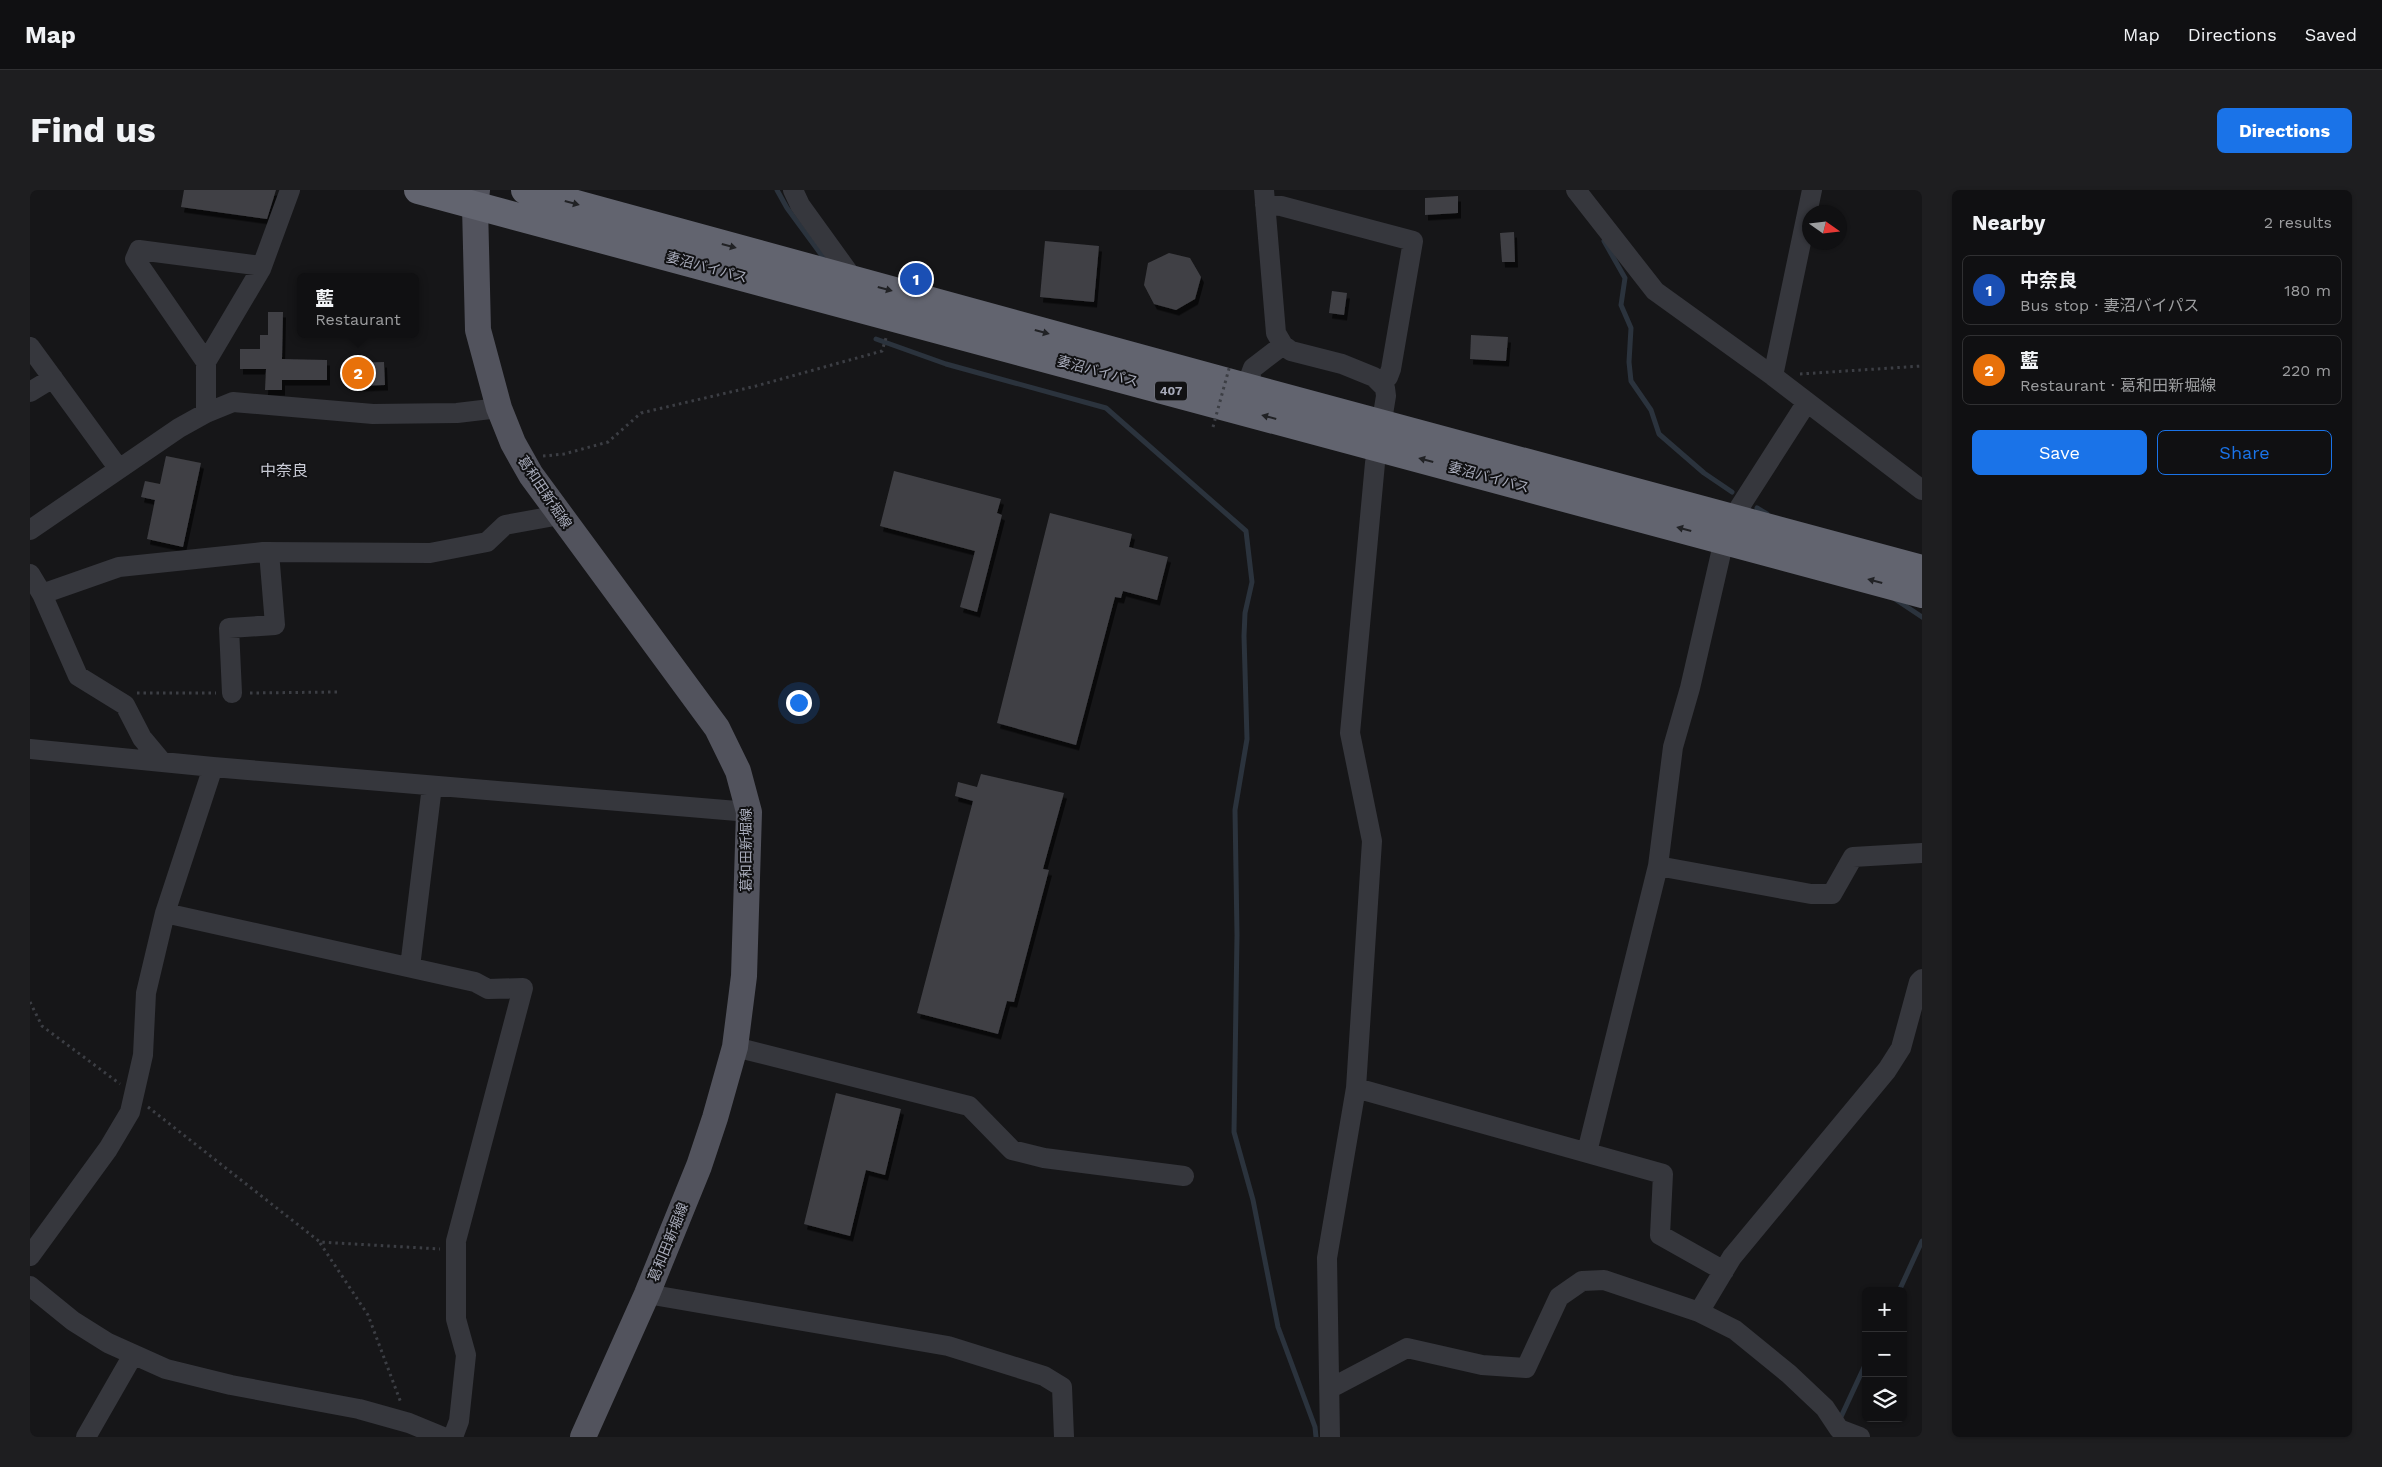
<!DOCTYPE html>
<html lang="en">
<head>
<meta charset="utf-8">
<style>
	body { margin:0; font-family:"Work Sans","Noto Sans JP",sans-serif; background:#1e1e20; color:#f1f3f6 }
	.controls { position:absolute; right:15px; bottom:15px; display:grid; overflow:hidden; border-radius:8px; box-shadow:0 1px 4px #0004 }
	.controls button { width:45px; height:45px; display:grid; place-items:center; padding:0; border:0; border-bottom:1px solid #303032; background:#101012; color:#f1f3f6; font:25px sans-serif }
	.compass { position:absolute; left:1772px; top:15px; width:45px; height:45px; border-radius:50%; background:#101012; box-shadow:0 1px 4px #0004; rotate:104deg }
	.you { position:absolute; left:768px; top:512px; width:18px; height:18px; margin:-12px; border:4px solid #fff; border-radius:50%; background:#1a73e8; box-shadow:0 0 0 8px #1a73e833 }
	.badge { display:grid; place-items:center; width:32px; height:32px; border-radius:50%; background:#1a73e8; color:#fff; font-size:16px; font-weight:700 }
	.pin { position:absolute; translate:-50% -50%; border:2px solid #fff; box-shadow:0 1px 5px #0006 }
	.popup { position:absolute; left:267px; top:83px; width:122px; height:65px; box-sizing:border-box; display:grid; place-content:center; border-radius:8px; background:#101012; filter:drop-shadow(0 1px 4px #0005); font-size:16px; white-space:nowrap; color:#9c9d9f }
	.popup b { font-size:19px; color:#f1f3f6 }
	.popup::after { content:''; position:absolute; left:50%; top:100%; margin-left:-10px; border:10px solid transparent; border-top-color:#101012 }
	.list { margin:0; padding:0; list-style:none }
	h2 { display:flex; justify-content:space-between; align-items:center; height:65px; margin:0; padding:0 20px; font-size:21px }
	h2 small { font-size:16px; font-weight:400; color:#9c9d9f }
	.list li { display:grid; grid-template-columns:32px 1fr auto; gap:15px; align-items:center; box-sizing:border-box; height:70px; margin:0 10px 10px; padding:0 10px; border:1px solid #303032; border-radius:8px }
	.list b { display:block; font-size:19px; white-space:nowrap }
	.list p { margin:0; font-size:16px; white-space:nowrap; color:#9c9d9f }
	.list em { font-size:16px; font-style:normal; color:#9c9d9f }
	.actions { display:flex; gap:10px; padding:15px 20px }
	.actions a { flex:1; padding:11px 0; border:1px solid #1a73e8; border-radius:8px; text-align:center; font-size:18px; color:#1a73e8 }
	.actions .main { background:#1a73e8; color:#fff }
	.icon { flex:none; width:28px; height:28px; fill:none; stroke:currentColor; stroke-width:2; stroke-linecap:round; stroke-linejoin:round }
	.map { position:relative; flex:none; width:1892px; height:1247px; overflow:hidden; border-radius:8px }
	header { display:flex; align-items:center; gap:30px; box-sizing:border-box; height:70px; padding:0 25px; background:#101012; border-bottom:1px solid #303032 }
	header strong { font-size:24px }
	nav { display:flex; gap:28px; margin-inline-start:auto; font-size:18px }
	.intro { display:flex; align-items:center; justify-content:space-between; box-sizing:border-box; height:120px; padding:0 30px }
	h1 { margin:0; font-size:35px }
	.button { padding:12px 22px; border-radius:8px; background:#1a73e8; color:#fff; font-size:18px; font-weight:700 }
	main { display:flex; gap:30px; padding:0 30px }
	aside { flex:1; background:#101012; border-radius:8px; box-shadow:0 1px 4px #0004 }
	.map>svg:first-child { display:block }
</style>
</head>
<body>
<header>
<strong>Map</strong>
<nav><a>Map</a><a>Directions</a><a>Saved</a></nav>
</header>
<div class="intro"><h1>Find us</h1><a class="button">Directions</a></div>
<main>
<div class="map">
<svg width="1892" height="1247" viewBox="0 0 1892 1247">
	<defs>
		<filter id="shadow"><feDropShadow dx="3" dy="5.5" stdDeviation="0" flood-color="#0009"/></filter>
	</defs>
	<rect width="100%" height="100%" fill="#161618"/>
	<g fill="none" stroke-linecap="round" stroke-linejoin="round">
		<path stroke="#2b333d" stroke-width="5" d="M747 0 757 18 793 67
			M1574 51 1595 88 1591 115 1601 138 1599 172 1601 191 1621 220 1629 244 1674 283 1702 302
			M846 149 916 174 1076 218 1216 341 1222 392 1215 423 1214 446 1217 549 1205 620 1207 745 1204 942 1223 1010 1248 1137 1285 1237 1286 1247
			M1727 318 1737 324
			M1865 409 1892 427
			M1869 1101 1892 1051
			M1810 1229 1836 1173"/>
	</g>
	<path fill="#404045" filter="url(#shadow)" d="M154 0H246L237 29 151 17Z
		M1428 6V23L1395 25V8Z
		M1484 42 1485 72H1472L1470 43Z
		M1015 51 1069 56 1064 112 1010 107Z
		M1139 63 1160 68 1171 87 1165 109 1146 120 1124 114 1114 95 1118 73Z
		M1302 101 1317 103 1314 125 1299 123Z
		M238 122H253L252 169 297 170V190H252V200H235L236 179H210V159H230V145H238Z
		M1441 145 1478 147 1476 171 1440 169Z
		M354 172 355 195 325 196 324 173Z
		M136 266 171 273 153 357 117 349 125 310 111 307 115 291 130 294Z
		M864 281 971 309 967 323 972 325 947 422 930 417 945 361 850 336Z
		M1020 323 1102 344 1099 357 1138 367 1127 410 1093 401 1091 408 1085 407 1046 555 967 533Z
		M951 584 1034 603 1013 679 1019 680 984 812 977 811 968 844 887 823 943 611 925 606 928 592 947 597Z
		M806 903 871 919 855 985 836 980 820 1046 774 1034Z"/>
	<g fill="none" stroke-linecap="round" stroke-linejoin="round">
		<path stroke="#3c3e44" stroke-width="3" stroke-dasharray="2.5 4" stroke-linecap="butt" d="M1770 184 1892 176
			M513 266 534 264 578 252 611 223 726 196 852 161 856 148
			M107 503H186
			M220 503 307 502
			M0 812 12 836 90 894
			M118 917 290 1052 410 1059
			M290 1053 338 1125 371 1213"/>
		<path stroke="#36373d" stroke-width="20" d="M763 0 770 15 824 90
			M1234 0 1246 143 1253 155 1261 161 1312 174 1344 187 1355 198 1356 206 1345 273 1320 543 1342 651 1326 898 1297 1068 1300 1247
			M1546 0 1625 101 1743 186 1892 300
			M1235 15 1251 16 1383 51 1361 179 1358 187 1351 192
			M0 157 89 279
			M176 172 105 69 109 60 232 76
			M1743 186 1782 0
			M1216 197 1223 178 1253 155
			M0 202 23 188
			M176 223V172L231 79 260 0
			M1702 329 1777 212
			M0 340 149 238 176 223 203 212 343 224 427 223 469 218
			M0 384 12 404 89 377 233 362 400 363 457 352 475 335 530 325
			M12 404 48 486 95 515 112 548 132 572
			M202 503 199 438 245 435 239 362
			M0 559 183 577 719 622
			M1628 676 1781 704H1802L1823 667 1892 663
			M135 723 445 792 458 799 493 798 426 1051V1129L436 1165 429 1231 423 1247
			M380 777 402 596
			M705 857 939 916 982 960 1014 968 1154 986
			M1326 898 1633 984 1630 1045 1694 1081
			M1557 962 1628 676 1643 557 1660 498 1694 350
			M0 1066 78 959 100 922 113 865 116 803 135 723 183 577
			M0 1096 43 1131 78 1153 136 1179 201 1195 329 1219 379 1233 413 1247
			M617 1104 918 1156 1014 1186 1032 1197 1034 1247
			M1669 1122 1702 1067 1857 880 1871 858 1889 792 1892 789
			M1301 1198 1377 1158 1452 1175 1496 1178 1529 1107 1552 1091 1574 1090 1669 1122 1705 1140 1759 1184 1795 1218 1809 1239 1830 1247
			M56 1247 103 1165"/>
		<path stroke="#52535d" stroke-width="26" d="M447 0 445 16 448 140 469 218 483 253 501 285 687 538 708 581 719 622 714 786 705 857 685 928 669 976 617 1104 553 1247"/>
		<path stroke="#62646f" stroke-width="28" d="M388 0 1892 404
			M495 0 1216 197 1892 379"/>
		<path stroke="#3c3e44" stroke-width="3" stroke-dasharray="2.5 4" stroke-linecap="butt" d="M1183 237 1200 175"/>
	</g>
	<defs><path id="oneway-solid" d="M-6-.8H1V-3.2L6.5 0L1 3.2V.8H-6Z" transform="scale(1.25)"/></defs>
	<g fill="#212225">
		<use href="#oneway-solid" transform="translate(542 13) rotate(15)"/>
		<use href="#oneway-solid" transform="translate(699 56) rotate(15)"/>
		<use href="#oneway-solid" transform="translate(855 99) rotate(15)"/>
		<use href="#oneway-solid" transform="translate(1012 142) rotate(15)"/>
		<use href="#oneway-solid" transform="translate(1239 227) rotate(-165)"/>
		<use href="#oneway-solid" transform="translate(1396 270) rotate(-165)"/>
		<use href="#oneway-solid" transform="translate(1654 339) rotate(-165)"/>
		<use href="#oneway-solid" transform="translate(1845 391) rotate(-165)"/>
	</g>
	<g text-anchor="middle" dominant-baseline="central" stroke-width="4" stroke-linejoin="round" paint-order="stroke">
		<rect fill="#111113" stroke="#7a7c87" stroke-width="1" x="1125" y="191.5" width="32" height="19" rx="4"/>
		<g font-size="12" font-weight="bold" fill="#a7aab9">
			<text x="1141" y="201">407</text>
		</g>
		<g font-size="14" fill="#a7aab9" stroke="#111113">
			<text transform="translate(677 77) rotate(15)">妻沼バイパス</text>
			<text transform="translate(1068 181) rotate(15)">妻沼バイパス</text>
			<text transform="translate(1459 287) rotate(15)">妻沼バイパス</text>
			<text transform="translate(515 302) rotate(56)">葛和田新堀線</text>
			<text transform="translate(716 660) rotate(-90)">葛和田新堀線</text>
			<text transform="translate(638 1052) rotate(-68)">葛和田新堀線</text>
		</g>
		<g font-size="16" fill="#c8cad5" stroke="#111113">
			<text x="254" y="280">中奈良</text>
		</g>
	</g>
</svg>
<div class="controls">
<button>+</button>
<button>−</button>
<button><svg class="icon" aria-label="layers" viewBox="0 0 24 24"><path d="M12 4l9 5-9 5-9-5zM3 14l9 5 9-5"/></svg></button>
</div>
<svg class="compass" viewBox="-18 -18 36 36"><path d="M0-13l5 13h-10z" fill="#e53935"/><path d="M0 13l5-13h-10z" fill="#9c9d9f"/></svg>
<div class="you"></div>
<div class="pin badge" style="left:886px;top:89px;background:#1a4fb4">1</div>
<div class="pin badge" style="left:328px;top:183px;background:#e8710a">2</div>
<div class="popup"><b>藍</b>Restaurant</div>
</div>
<aside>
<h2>Nearby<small>2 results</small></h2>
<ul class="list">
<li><span class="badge" style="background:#1a4fb4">1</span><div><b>中奈良</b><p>Bus stop · 妻沼バイパス</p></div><em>180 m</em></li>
<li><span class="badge" style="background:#e8710a">2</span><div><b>藍</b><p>Restaurant · 葛和田新堀線</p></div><em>220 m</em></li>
</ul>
<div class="actions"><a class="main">Save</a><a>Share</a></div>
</aside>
</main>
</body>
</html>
